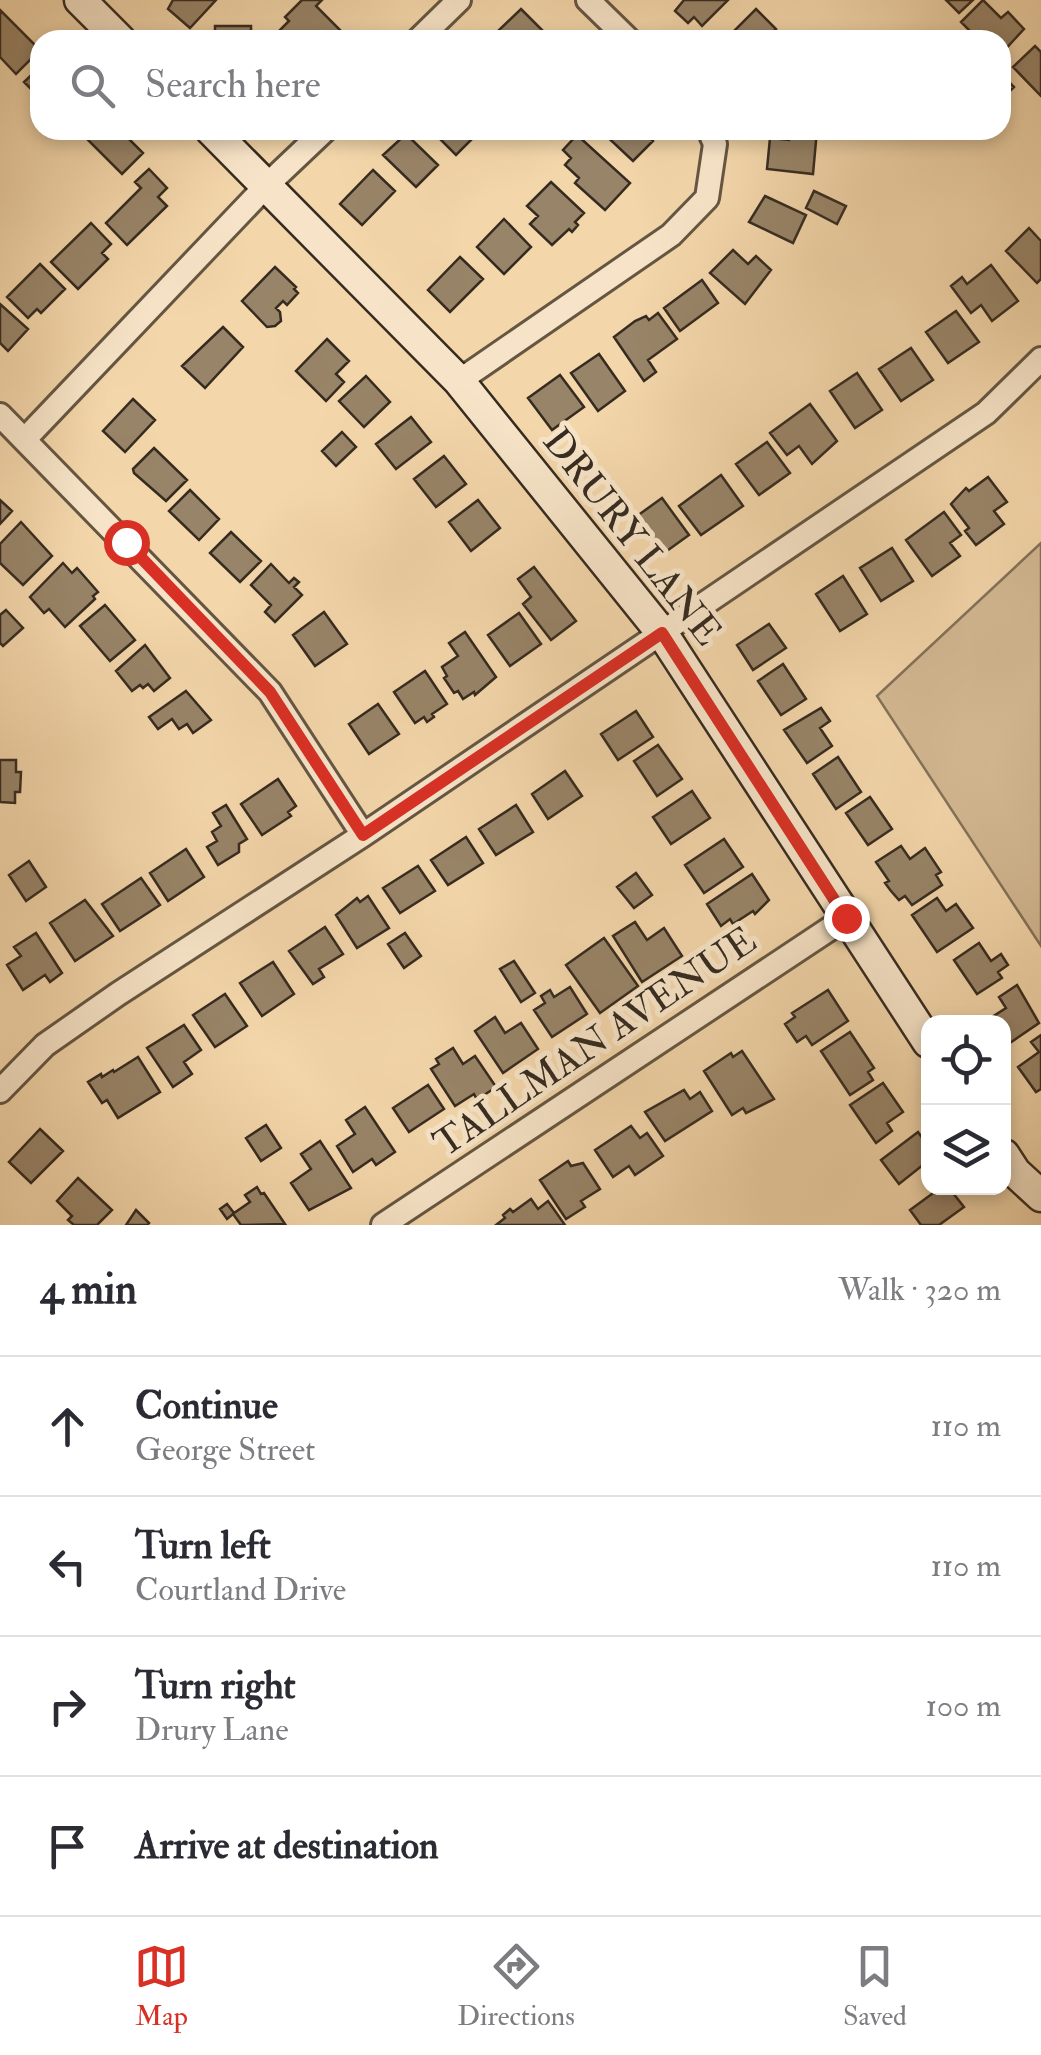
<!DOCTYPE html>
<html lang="en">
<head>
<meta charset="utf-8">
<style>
	body { margin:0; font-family:"IM FELL Double Pica",serif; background:#f2f2f3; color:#2b2b33 }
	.controls { position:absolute; right:30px; bottom:30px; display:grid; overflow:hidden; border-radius:20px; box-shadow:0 5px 15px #0003 }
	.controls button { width:90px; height:90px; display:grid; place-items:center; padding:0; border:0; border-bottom:2px solid #e1e1e2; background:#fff; color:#2b2b33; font:50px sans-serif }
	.stop { position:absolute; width:30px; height:30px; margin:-22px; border:8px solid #d93025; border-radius:50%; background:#fff }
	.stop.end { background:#d93025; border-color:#fff; box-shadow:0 2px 10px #0008 }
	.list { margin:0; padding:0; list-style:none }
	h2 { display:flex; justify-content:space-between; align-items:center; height:130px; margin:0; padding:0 40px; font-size:42px }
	h2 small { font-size:32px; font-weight:400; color:#7c7c81 }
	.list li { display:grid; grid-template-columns:65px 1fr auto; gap:30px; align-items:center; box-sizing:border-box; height:140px; padding:0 40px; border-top:2px solid #e1e1e2 }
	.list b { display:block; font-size:38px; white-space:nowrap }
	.list p { margin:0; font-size:32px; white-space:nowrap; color:#7c7c81 }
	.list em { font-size:32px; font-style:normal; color:#7c7c81 }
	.icon { flex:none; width:55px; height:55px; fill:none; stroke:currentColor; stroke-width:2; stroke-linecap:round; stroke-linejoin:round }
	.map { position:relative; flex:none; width:1041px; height:1225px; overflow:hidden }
	.search { position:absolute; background:#fff; box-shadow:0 5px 15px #0003; left:30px; right:30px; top:30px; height:110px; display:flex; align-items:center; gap:25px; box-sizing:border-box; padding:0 35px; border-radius:30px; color:#7c7c81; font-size:38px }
	.sheet { height:690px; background:#fff }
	nav { display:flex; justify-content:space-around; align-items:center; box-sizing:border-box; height:140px; border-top:2px solid #e1e1e2; background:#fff; font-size:28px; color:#7c7c81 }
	nav a { display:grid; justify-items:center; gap:5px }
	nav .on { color:#d93025 }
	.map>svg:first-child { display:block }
</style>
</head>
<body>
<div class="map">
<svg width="1041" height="1225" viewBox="0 0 1041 1225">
	<rect width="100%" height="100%" fill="#f3d6aa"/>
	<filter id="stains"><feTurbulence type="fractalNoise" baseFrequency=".002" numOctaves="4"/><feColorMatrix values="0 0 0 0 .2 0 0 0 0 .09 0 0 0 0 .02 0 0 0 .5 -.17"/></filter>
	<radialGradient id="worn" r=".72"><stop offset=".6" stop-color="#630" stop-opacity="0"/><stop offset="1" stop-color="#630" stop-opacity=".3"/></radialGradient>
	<path fill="#d3b993" stroke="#84725a" stroke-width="2.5" d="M1041 543V946L877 696Z"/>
	<path fill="#988468" stroke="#362b20" stroke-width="2.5" d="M173 0H216L190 28 168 9Z
		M302 0H322L316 6 341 31 332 40H289L279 31 289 21 285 17Z
		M684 0H728L702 26 694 17 688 23 675 11Z
		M946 0H973L959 13Z
		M983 0 1001 18 1008 12 1024 29 1001 54V40H965L972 33 961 22Z
		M521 9 552 40H507L498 31Z
		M756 9 776 29 765 40H725Z
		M0 10 40 50 16 74 0 57Z
		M215 26H251V40H215Z
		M1035 46 1041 52V96L1013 67Z
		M40 67V98L24 82Z
		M1001 74 1014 87 1001 100Z
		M78 130H120L143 153 122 174Z
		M431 130H471L476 135 456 155Z
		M600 130H642L653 141 633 161Z
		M790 130H817L813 174 767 169 770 138 789 140Z
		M406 134 438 165 416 187 383 155Z
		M577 135 630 183 605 210 575 183 579 178 565 165 571 158 563 150Z
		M149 169 167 188 158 197 167 206 127 245 106 223 141 188 135 182Z
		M373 170 395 191 362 225 340 204Z
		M551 182 584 213 575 222 578 225 572 232 569 229 552 245 530 224 538 216 527 206Z
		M814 191 846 206 837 224 806 208Z
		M765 196 806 215 793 243 749 222Z
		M504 219 531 247 504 274 477 247Z
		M91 223 111 244 102 253 108 259 78 289 51 262Z
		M1029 228 1041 241V279L1037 283 1006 251Z
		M733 250 748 264 756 256 771 270 745 304 710 273Z
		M460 257 483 279 450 312 428 290Z
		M40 264 65 289 41 313 37 309 28 318 7 297Z
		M991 265 1018 301 992 321 981 305 971 313 951 286 962 277 967 284Z
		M275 267 296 287 294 289 298 293 287 305 283 301 276 308 280 312 281 321 275 326 267 327 242 301Z
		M702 280 718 303 680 331 664 308Z
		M0 304 28 329 8 351 0 343Z
		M956 311 979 342 948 363 926 332Z
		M658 313 677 339 648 360 656 372 644 381 614 337 635 321 646 316 649 320Z
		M223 327 243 347 205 388 182 366Z
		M327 339 349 361 336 374 344 382 326 401 296 371Z
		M911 348 933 380 901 401 879 369Z
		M599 354 625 391 598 411 571 373Z
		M857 373 882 410 855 428 830 391Z
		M560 375 584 407 552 430 528 398Z
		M366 376 390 402 364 427 339 401Z
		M133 399 155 420 125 452 103 431Z
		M810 404 837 441 812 464 799 446 787 455 770 433Z
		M411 417 431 442 396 469 376 444Z
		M342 432 356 447 336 466 322 451Z
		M767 442 790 473 759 495 736 464Z
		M154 448 187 480 166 501 134 473 133 469Z
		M444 456 466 484 436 507 414 479Z
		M721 475 743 506 701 535 679 506Z
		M988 477 1007 502 994 511 1004 524 976 545 965 531 969 528 951 504 966 488 969 491Z
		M190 490 219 519 199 540 169 511Z
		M662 498 689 535 664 553 637 516Z
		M0 500 12 511 0 524Z
		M478 500 500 528 471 551 449 522Z
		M944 512 961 535 950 543 960 556 932 576 906 540Z
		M21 522 52 556 23 585 0 563V544Z
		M231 532 261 561 240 582 210 553Z
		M892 548 913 581 881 601 860 568Z
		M63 563 72 573 77 568 98 592 93 596 95 599 65 627 49 609 44 613 30 597Z
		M271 564 289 583 294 578 299 582 294 587 302 595 275 622 265 612 271 605 251 585Z
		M534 567 576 621 551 640 523 604 531 597 518 579Z
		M843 576 867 614 840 631 816 594Z
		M105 605 135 640 110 661 80 626Z
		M6 610 23 628 3 646 0 643V615Z
		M324 612 347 644 315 666 293 635Z
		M519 613 541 644 510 666 488 635Z
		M769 624 786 648 753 670 737 645Z
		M465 632 496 677 475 695 474 692 463 699 458 691 454 693 444 678 447 676 442 667 458 656 449 643Z
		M145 645 170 678 154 691 148 684 143 688 140 685 132 691 116 671Z
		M783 664 806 699 781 715 758 681Z
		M425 671 447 704 432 714 434 717 427 722 424 717 415 723 394 692Z
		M186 691 211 720 193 733 187 724 179 729 172 719 158 729 149 717Z
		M378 704 399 734 369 754 349 724Z
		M821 708 830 721 820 728 832 746 807 763 784 730Z
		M636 711 653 737 618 760 601 734Z
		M658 745 682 779 657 796 634 761Z
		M838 757 861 792 836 809 813 774Z
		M0 760H16V772H21L20 792H15V803L0 802Z
		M565 771 582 796 548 819 532 794Z
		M278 779 296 806 288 812 291 816 262 835 241 804Z
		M692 791 710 818 671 844 653 817Z
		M870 797 892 829 868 845 846 813Z
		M226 805 247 839 239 844V852L218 865 207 847 217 841 212 832 221 826 213 813Z
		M516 805 533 832 496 855 479 829Z
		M466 837 483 863 448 885 431 860Z
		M724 839 743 867 704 893 685 865Z
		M901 846 910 859 925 848 941 872 936 875 942 885 912 905 905 896 899 900 891 891 885 883 889 881 876 862Z
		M186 849 204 877 168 901 150 873Z
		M29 861 46 887 26 901 9 875Z
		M418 866 435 891 400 913 383 888Z
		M636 873 652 895 634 908 617 887Z
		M752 874 769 900 755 914 753 911 733 924 730 919 721 926 707 904Z
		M141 878 160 905 120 931 102 904Z
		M368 896 389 928 357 948 336 915 357 898 360 902Z
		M937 898 946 911 956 904 973 928 937 952 912 915Z
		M85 900 113 936 75 961 50 923Z
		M635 922 647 940 664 928 682 956 642 982 613 936Z
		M325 927 343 954 319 969 324 977 313 984 289 951Z
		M36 933 62 973 50 982 45 975 23 990 7 965 21 956 14 947Z
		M405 933 421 956 404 968 388 944Z
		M604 938 638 986 600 1013 566 965Z
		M979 943 991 961 1001 954 1008 965 998 972 1002 978 977 994 954 960Z
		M514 961 535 993 521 1002 500 969Z
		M273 962 294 994 262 1016 240 983Z
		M1017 985 1039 1023 1004 1047V1022H984L1006 1008 999 997Z
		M570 987 587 1014 552 1037 534 1010 545 1003 541 996 550 990 554 997Z
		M828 990 848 1021 812 1045 806 1036 797 1042 785 1024 795 1017 792 1013Z
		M225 994 247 1026 215 1047 193 1015Z
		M495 1017 505 1033 521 1023 538 1049 503 1073 475 1031Z
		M184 1025 201 1050 184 1062 192 1074 173 1087 147 1048Z
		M850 1032 874 1068 868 1072 873 1080 850 1095 821 1051Z
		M1041 1035V1089L1036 1092 1018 1067 1039 1052 1031 1042Z
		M453 1048 463 1064 475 1056 496 1087 477 1100 474 1094 455 1106 431 1069 439 1064 436 1059Z
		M742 1051 774 1099 746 1113 743 1108 732 1115 704 1071 731 1053 733 1057Z
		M138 1057 160 1092 118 1118 107 1100 102 1103 88 1082 101 1074 102 1077 113 1070 114 1072Z
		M883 1083 903 1112 887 1123 892 1131 876 1143 850 1105Z
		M428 1085 444 1109 409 1132 393 1108Z
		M684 1090 690 1099 700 1092 712 1111 665 1141 645 1112Z
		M365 1107 395 1152 376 1165 372 1159 353 1172 337 1146 355 1134 346 1120Z
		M266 1125 281 1148 261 1161 246 1138Z
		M631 1126 640 1138 647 1133 663 1156 635 1175 629 1166 613 1177 595 1150Z
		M40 1129 63 1151 31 1183 9 1162Z
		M918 1132 928 1146V1161L899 1184 881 1160Z
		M320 1141 351 1188 309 1210 291 1183 311 1169 301 1154Z
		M568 1161 571 1166 583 1163 600 1189 581 1201 585 1207 566 1219 540 1180Z
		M78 1178 112 1210 97 1225H74L68 1220 72 1216 57 1201Z
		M257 1187 261 1194 264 1193 285 1224 241 1225 233 1214 227 1219 220 1209 227 1204 234 1213 250 1202 245 1195Z
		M940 1188H949L964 1207 939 1225H921L910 1210Z
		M531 1199 538 1209 548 1201 565 1225H496L505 1218 503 1215 510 1209 513 1212Z
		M136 1210 149 1223 147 1225H126Z"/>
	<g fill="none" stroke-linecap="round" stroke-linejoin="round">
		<defs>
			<path id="street" d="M588 0 629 40
				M418 40 459 0
				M459 381 671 235 707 198 715 144 709 130
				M0 415 270 692 363 835
				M26 438 267 185 325 130
				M0 1091 45 1045 118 994 363 835 986 413 1041 359
				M383 1225 846 918"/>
			<path id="secondary" d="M80 0 120 40
				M211 130 459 381 662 633 928 1042
				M1004 1155 1015 1172 1041 1196"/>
		</defs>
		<use href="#street" stroke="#655642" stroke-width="28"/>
		<use href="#secondary" stroke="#362b20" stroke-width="35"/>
		<use href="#street" stroke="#f7e4c8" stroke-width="22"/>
		<use href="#secondary" stroke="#f7e4c8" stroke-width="30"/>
	</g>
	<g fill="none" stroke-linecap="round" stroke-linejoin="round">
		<path stroke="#d93025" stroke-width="12" d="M126 542 270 692 363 835 662 633 846 918"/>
	</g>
	<g text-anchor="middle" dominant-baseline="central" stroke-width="10" stroke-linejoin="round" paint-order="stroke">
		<g font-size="38" fill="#362b20" stroke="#f7e4c8">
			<text transform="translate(632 537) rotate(52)">DRURY LANE</text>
			<text transform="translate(595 1042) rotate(-34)">TALLMAN AVENUE</text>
		</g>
	</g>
	<rect width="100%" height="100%" filter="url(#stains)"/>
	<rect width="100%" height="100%" fill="url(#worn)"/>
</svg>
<div class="controls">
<button><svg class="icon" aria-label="locate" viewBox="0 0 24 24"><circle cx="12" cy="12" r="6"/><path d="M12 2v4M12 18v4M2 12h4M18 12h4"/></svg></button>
<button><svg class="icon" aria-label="layers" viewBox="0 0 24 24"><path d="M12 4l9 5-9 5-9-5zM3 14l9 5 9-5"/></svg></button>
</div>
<div class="stop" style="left:126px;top:542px"></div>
<div class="stop end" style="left:846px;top:918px"></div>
<div class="search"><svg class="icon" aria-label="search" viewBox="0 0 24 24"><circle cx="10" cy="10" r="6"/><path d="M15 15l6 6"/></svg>Search here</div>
</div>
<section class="sheet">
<h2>4 min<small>Walk · 320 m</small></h2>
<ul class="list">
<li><svg class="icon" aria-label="ahead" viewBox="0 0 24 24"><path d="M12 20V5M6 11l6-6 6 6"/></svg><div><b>Continue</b><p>George Street</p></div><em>110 m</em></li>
<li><svg class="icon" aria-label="left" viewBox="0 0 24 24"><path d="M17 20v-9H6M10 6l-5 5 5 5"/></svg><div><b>Turn left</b><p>Courtland Drive</p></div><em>110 m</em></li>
<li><svg class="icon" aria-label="right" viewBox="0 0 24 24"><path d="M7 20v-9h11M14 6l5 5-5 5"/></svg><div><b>Turn right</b><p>Drury Lane</p></div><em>100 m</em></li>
<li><svg class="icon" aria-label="arrive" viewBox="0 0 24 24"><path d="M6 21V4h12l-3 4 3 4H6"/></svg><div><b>Arrive at destination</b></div></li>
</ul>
</section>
<nav>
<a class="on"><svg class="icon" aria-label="map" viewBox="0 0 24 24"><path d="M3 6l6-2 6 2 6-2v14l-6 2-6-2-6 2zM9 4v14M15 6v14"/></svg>Map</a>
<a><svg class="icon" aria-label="directions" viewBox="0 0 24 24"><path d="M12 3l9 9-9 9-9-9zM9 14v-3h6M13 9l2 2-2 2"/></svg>Directions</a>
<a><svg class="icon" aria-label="saved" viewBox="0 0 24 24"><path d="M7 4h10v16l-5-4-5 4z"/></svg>Saved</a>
</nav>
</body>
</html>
